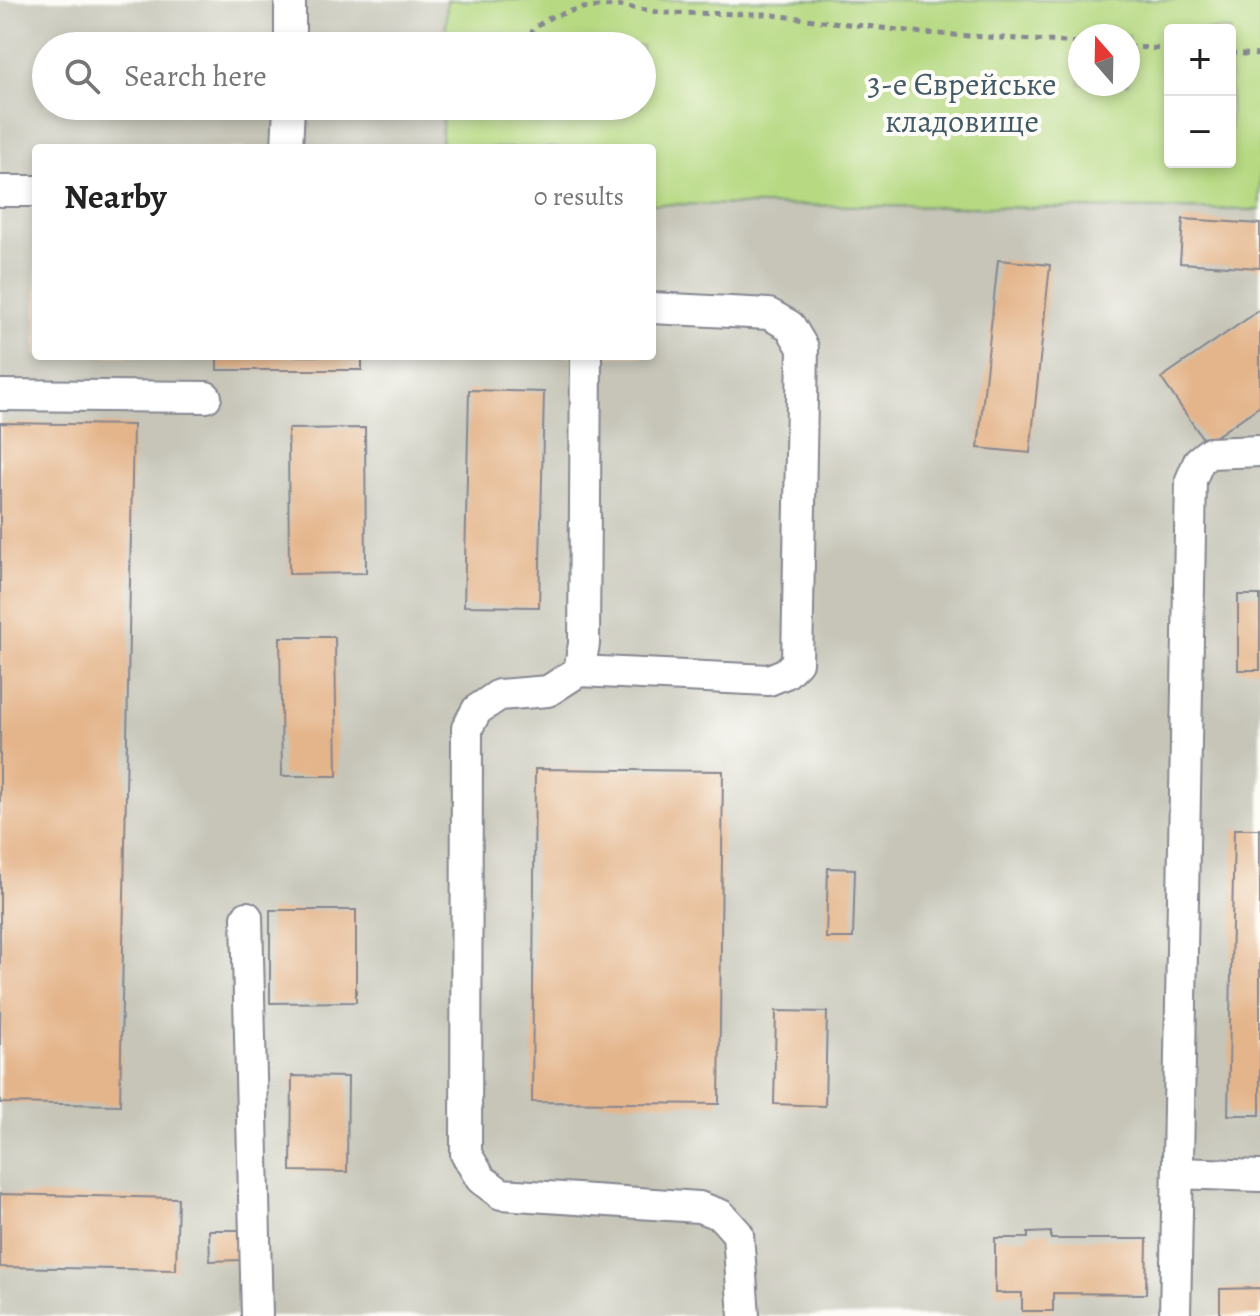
<!DOCTYPE html>
<html lang="en">
<head>
<meta charset="utf-8">
<style>
	body { margin:0; font-family:Alegreya,serif; background:#f6f6f6; color:#222 }
	.controls { position:absolute; right:24px; top:24px; display:grid; overflow:hidden; border-radius:8px; box-shadow:0 4px 12px #0003 }
	.controls button { width:72px; height:72px; display:grid; place-items:center; padding:0; border:0; border-bottom:2px solid #e0e0e0; background:#fff; color:#222; font:40px sans-serif }
	.compass { position:absolute; left:1068px; top:24px; width:72px; height:72px; border-radius:50%; background:#fff; box-shadow:0 4px 12px #0003; rotate:340deg }
	.list { margin:0; padding:0; list-style:none }
	h2 { display:flex; justify-content:space-between; align-items:center; height:104px; margin:0; padding:0 32px; font-size:34px }
	h2 small { font-size:26px; font-weight:400; color:#767676 }
	.icon { flex:none; width:44px; height:44px; fill:none; stroke:currentColor; stroke-width:2; stroke-linecap:round; stroke-linejoin:round }
	.map { position:relative; flex:none; width:1260px; height:1316px; overflow:hidden }
	.search { position:absolute; background:#fff; box-shadow:0 4px 12px #0003; left:32px; top:32px; width:624px; height:88px; display:flex; align-items:center; gap:20px; box-sizing:border-box; padding:0 28px; border-radius:44px; color:#767676; font-size:30px }
	.panel { position:absolute; background:#fff; box-shadow:0 4px 12px #0003; left:32px; top:144px; width:624px; height:216px; border-radius:8px }
	.map>svg:first-child { display:block }
</style>
</head>
<body>
<div class="map">
<svg width="1260" height="1316" viewBox="0 0 1260 1316">
	<rect width="100%" height="100%" fill="#fdfcf7"/>
	<filter id="ink" filterUnits="userSpaceOnUse"><feTurbulence type="fractalNoise" baseFrequency=".0125" numOctaves="2"/><feDisplacementMap in="SourceGraphic" scale="16" xChannelSelector="R" yChannelSelector="G"/><feConvolveMatrix kernelMatrix="1 2 1 2 8 2 1 2 1" color-interpolation-filters="sRGB"/></filter>
	<filter id="wash" filterUnits="userSpaceOnUse"><feTurbulence type="fractalNoise" baseFrequency=".006" numOctaves="4" result="noise"/><feDisplacementMap in="SourceGraphic" scale="32" xChannelSelector="R" yChannelSelector="G"/><feGaussianBlur stdDeviation="1.8" result="paint"/><feColorMatrix in="noise" values="0 0 0 0 0 0 0 0 0 0 0 0 0 0 0 0 0 1.4 0 .05"/><feComposite in="paint" operator="in"/></filter>
	<g filter="url(#wash)">
		<rect width="100%" height="100%" fill="#f2dfc1"/>
		<path fill="#c6c5b8" d="M0 0H447L445 46H46V106H443L441 148H36V356H652V204L1260 210V1316H0Z"/>
		<path fill="#b6d981" stroke="#688470" stroke-width="2" fill-rule="evenodd" d="M447 0H1260V210L652 204V148H441L443 106H642V46H445ZM1170 30H1230V162H1170ZM1080 36H1128V84H1080Z"/>
		<g id="blocks">
			<path fill="#e4b58b" d="M1183 219 1260 224V268L1180 263Z
				M998 260 1050 265 1030 453 978 448Z
				M1260 310V406L1206 443 1161 378Z
				M217 356H362V370H217Z
				M469 390 544 392 539 607 464 606Z
				M0 423 133 425 120 1105 0 1103Z
				M365 428 366 573 289 574 288 429Z
				M1238 595H1260V670H1238Z
				M280 637H335L337 776H282Z
				M535 769 723 771 719 1104 532 1102Z
				M1234 829H1260V1115H1228Z
				M828 868 855 869 853 938H826Z
				M270 910H356V1002L270 1003Z
				M776 1011 827 1012 825 1106 774 1104Z
				M292 1076 348 1077 347 1172 291 1171Z
				M0 1194 178 1198 176 1270 0 1267Z
				M209 1230H241V1260L210 1261Z
				M1051 1232V1239H1147L1146 1294 1053 1293V1311H1022V1293H995V1238H1028V1233Z
				M1260 1288V1316H1220V1289Z"/>
		</g>
	</g>
	<g filter="url(#ink)">
		<use href="#blocks" fill-opacity="0" stroke="#868790" stroke-width="2"/>
		<g fill="none" stroke-linecap="round" stroke-linejoin="round">
			<defs>
				<path id="minor" d="M290 46V0
					M287 148 289 106
					M0 191H36
					M652 308 769 314 790 326 803 348 797 662 786 673 769 680 579 671 548 691 499 695 477 710 467 728 466 1154 481 1179 501 1194 699 1207 721 1215 738 1234 744 1316
					M0 395 206 397
					M579 671 584 644 586 356
					M247 917 257 1316
					M1179 1173 1260 1176
					M1175 1316 1191 480 1199 461 1209 453 1260 451"/>
			</defs>
			<use href="#minor" stroke="#868790" stroke-width="34"/>
			<path stroke="#868790" stroke-width="5" stroke-dasharray="6 6" stroke-linecap="butt" d="M525 46 534 28 551 17 581 8 622 6 663 13 764 14 924 33 1080 43
				M1128 47 1170 49
				M1230 53 1260 55"/>
			<use href="#minor" stroke="#fff" stroke-width="30"/>
		</g>
	</g>
	<g text-anchor="middle" dominant-baseline="central" stroke-width="8" stroke-linejoin="round" paint-order="stroke">
		<g font-size="32" fill="#425a67" stroke="#fdfcf7">
			<text x="962" y="84">3-е Єврейське<tspan x="962" dy="37">кладовище</tspan></text>
		</g>
	</g>
</svg>
<div class="controls">
<button>+</button>
<button>−</button>
</div>
<svg class="compass" viewBox="-18 -18 36 36"><path d="M0-13l5 13h-10z" fill="#e53935"/><path d="M0 13l5-13h-10z" fill="#767676"/></svg>
<div class="search"><svg class="icon" aria-label="search" viewBox="0 0 24 24"><circle cx="10" cy="10" r="6"/><path d="M15 15l6 6"/></svg>Search here</div>
<section class="panel">
<h2>Nearby<small>0 results</small></h2>
<ul class="list">
</ul>
</section>
</div>
</body>
</html>
